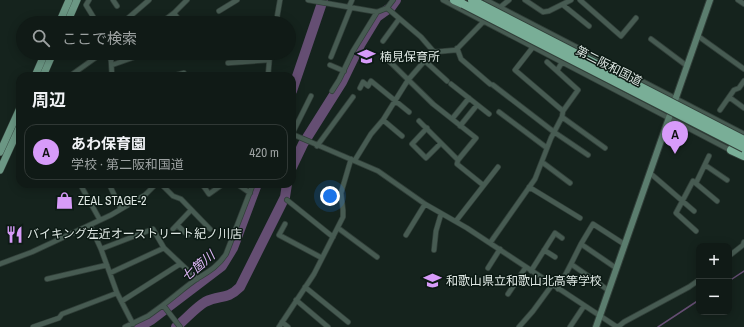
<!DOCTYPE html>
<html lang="ja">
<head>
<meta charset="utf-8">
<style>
	body { margin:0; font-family:"Archivo Narrow","Noto Sans JP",sans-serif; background:#1e2723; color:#f1f3f6 }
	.controls { position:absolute; right:12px; bottom:12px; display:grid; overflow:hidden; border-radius:8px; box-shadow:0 2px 10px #0003 }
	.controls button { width:36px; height:36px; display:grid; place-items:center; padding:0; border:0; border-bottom:1px solid #303835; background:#101a16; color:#f1f3f6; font:20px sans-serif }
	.you { position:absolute; left:330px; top:196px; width:14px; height:14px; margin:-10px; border:3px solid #fff; border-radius:50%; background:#1a73e8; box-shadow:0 0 0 6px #1a73e833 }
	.badge { display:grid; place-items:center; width:26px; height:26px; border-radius:50%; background:#d79bf9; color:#111; font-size:13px; font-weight:700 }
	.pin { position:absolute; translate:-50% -33px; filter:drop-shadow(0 1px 2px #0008) }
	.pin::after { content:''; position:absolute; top:21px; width:14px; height:12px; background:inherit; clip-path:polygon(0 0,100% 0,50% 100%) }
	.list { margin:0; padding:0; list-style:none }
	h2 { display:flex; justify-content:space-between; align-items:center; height:52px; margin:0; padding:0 16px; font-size:17px }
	h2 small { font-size:13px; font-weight:400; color:#9ca1a1 }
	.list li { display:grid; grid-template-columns:26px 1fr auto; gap:12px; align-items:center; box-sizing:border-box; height:56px; margin:0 8px 8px; padding:0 8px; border:1px solid #303835; border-radius:12px }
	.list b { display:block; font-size:15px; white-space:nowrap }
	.list p { margin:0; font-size:13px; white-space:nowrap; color:#9ca1a1 }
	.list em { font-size:13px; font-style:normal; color:#9ca1a1 }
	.icon { flex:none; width:22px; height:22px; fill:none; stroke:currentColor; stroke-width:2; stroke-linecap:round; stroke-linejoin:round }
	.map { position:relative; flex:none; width:744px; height:327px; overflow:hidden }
	.search { position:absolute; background:#101a16; box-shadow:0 2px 10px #0003; left:16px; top:16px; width:280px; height:44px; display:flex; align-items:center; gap:10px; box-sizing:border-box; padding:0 14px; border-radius:22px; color:#9ca1a1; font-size:15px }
	.panel { position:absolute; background:#101a16; box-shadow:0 2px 10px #0003; left:16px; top:72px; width:280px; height:116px; border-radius:12px }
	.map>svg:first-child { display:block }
</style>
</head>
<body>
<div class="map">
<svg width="744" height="327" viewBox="0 0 744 327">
	<rect width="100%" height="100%" fill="#15231d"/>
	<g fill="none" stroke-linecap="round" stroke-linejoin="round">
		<path stroke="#654e73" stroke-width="1.5" d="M729 281 744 271
			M658 327 699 300"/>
		<path stroke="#654e73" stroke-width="10" d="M292 91 323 0
			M292 167 303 144 342 82 360 45 377 17 391 7 396 0
			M139 327 151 320 222 266 233 248 257 184
			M176 327C186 319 195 308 205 302 220 294 226 301 240 287L285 197 287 184"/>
		<defs>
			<path id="street" d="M89 0 86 5 97 23
				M113 0 117 6
				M308 0 377 12 387 8 421 37 434 52
				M443 0 732 151
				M486 0 744 134
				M525 0 543 12 549 11 571 0
				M580 0 621 36 636 18
				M738 0 744 4
				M563 5 589 26
				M349 7 352 0
				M387 8 393 0
				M498 9 509 0
				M219 11 237 0
				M174 13 181 23
				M127 19 149 0
				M161 23 174 13 187 0
				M276 23 280 0
				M698 36 744 69
				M651 39 687 66
				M383 41 399 19
				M533 47 515 70 563 111
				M457 48 461 59 490 84
				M108 53 111 60 112 76
				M331 57 351 7
				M388 60 433 104 476 138 458 160
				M425 61 447 81
				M547 62 557 71
				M228 63 269 60
				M112 65 146 53
				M330 65 344 71
				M70 76 102 53
				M173 76 184 73
				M268 76 270 53
				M451 84 489 114
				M493 85 554 132 588 155
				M360 88 363 82 368 86 371 81 409 112
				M332 91 339 80 353 51 377 12
				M729 97 744 108
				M720 110 734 90 739 88 744 81
				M499 112 547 148
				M562 117 605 148
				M452 119 469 98
				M383 120 402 136
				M419 121 458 160 457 164 483 185
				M460 126 477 105
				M427 128 412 144 426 158 441 143
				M292 134 378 171 425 204 467 228 617 327
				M292 134 311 96
				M317 146 353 97
				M355 160 371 134 383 120 408 80 428 57 434 52 456 50 485 20
				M542 162 570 183
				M705 165 727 180
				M650 173 694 211
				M696 183 709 156
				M80 184 100 220
				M109 184 121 209
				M161 184 173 196 181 199 210 229
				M202 184 209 194 223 184
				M237 184 250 193
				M529 187 580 218
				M287 200 333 237
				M456 221 498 167
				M285 224 279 235 322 258
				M90 225 101 249 117 293 133 324
				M177 225 188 235
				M338 228 377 257
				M173 229 191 210
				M696 231 676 213 693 181 717 201
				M406 235 425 204
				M490 243 535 179 551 138 562 117 563 111 578 90 557 71 562 62
				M581 244 593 224 624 244
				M101 249 153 229 164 248 197 279
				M434 250 436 231 441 214
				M544 250 555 257
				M729 256 743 245 744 242
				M0 264 32 252 111 215 145 195 156 184
				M571 264 581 244 616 268
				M488 268 500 249
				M531 271 555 233 562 238
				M110 273 164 248
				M47 279 107 265
				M305 287 348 322
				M558 289 571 264 608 290
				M508 294 526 267
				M296 300 328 327
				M122 301 180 264
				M163 305C175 296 186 286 198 278 210 271 219 265 226 254L253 184
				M282 322 288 327
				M33 327 59 318 62 314 117 293
				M125 327 148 316 163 305 180 327
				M279 327 314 274 343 217V210L341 193 351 159
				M519 327 533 311 552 285
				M570 327 584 306
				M618 327 624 322 689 287 699 280"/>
			<path id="secondary" d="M596 327C634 218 672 109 710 0"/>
			<path id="primary" d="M59 23 69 0
				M67 23 77 0
				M35 76 45 53
				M43 76 53 53
				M0 152 20 108
				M0 170 20 126"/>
			<path id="highway" d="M454 0 463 4
				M731 150 744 156"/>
		</defs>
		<use href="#street" stroke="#313f39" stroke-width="6"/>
		<use href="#secondary" stroke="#313f39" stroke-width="8"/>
		<use href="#primary" stroke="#313f39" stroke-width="8"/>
		<use href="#highway" stroke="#313f39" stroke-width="10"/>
		<use href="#street" stroke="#475b52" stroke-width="4.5"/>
		<use href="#secondary" stroke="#5b7d6e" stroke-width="6"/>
		<use href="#primary" stroke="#6b9784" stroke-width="7"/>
		<use href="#highway" stroke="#79ae97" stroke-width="8"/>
		<defs>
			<path id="highway-bridge" d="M472 0 744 140
				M463 4 744 148"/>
		</defs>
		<use href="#highway-bridge" stroke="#313f39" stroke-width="10" stroke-linecap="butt"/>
		<use href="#highway-bridge" stroke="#79ae97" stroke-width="8"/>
	</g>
	<defs>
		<symbol id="school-bare" viewBox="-9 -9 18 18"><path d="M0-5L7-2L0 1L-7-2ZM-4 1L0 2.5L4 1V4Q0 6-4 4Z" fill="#d79bf9" stroke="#0c1a14" stroke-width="2.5" paint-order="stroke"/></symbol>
		<symbol id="shop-bare" viewBox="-9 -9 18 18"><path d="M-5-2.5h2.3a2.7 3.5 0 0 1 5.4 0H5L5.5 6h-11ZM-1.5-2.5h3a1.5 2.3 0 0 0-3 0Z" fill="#d79bf9" stroke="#0c1a14" stroke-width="2.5" paint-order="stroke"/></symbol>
		<symbol id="restaurant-bare" viewBox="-9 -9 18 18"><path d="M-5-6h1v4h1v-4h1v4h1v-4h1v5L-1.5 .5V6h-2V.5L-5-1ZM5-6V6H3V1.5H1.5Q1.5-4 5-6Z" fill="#d79bf9" stroke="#0c1a14" stroke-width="2.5" paint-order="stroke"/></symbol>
	</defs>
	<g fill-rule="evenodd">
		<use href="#school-bare" x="354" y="44" width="25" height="25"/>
		<use href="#shop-bare" x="52" y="188" width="25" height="25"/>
		<use href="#restaurant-bare" x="2" y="222" width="25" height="25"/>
		<use href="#school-bare" x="420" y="268" width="25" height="25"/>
	</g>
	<g text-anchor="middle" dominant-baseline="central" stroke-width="3" stroke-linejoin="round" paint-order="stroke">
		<g font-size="12" fill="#dfe8e4" stroke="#0c1a14" text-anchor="start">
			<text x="380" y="57">楠見保育所</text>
			<text x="78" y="201">ZEAL STAGE-2</text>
			<text x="27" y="234">バイキング左近オーストリート紀ノ川店</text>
			<text x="446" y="281">和歌山県立和歌山北高等学校</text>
		</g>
		<g font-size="12" fill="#dfe8e4" stroke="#0c1a14">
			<text transform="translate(609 66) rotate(27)">第二阪和国道</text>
		</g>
		<g font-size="13" font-style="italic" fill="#deb7f6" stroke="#0c1a14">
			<text transform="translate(198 266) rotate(-40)">七箇川</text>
		</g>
	</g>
</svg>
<div class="controls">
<button>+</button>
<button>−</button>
</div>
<div class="you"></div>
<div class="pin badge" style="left:675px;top:154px">A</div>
<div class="search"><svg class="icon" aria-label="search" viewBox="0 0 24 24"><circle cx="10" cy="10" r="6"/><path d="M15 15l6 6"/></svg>ここで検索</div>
<section class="panel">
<h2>周辺<small></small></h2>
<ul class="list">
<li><span class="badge">A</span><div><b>あわ保育園</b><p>学校 · 第二阪和国道</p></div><em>420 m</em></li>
</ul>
</section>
</div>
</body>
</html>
